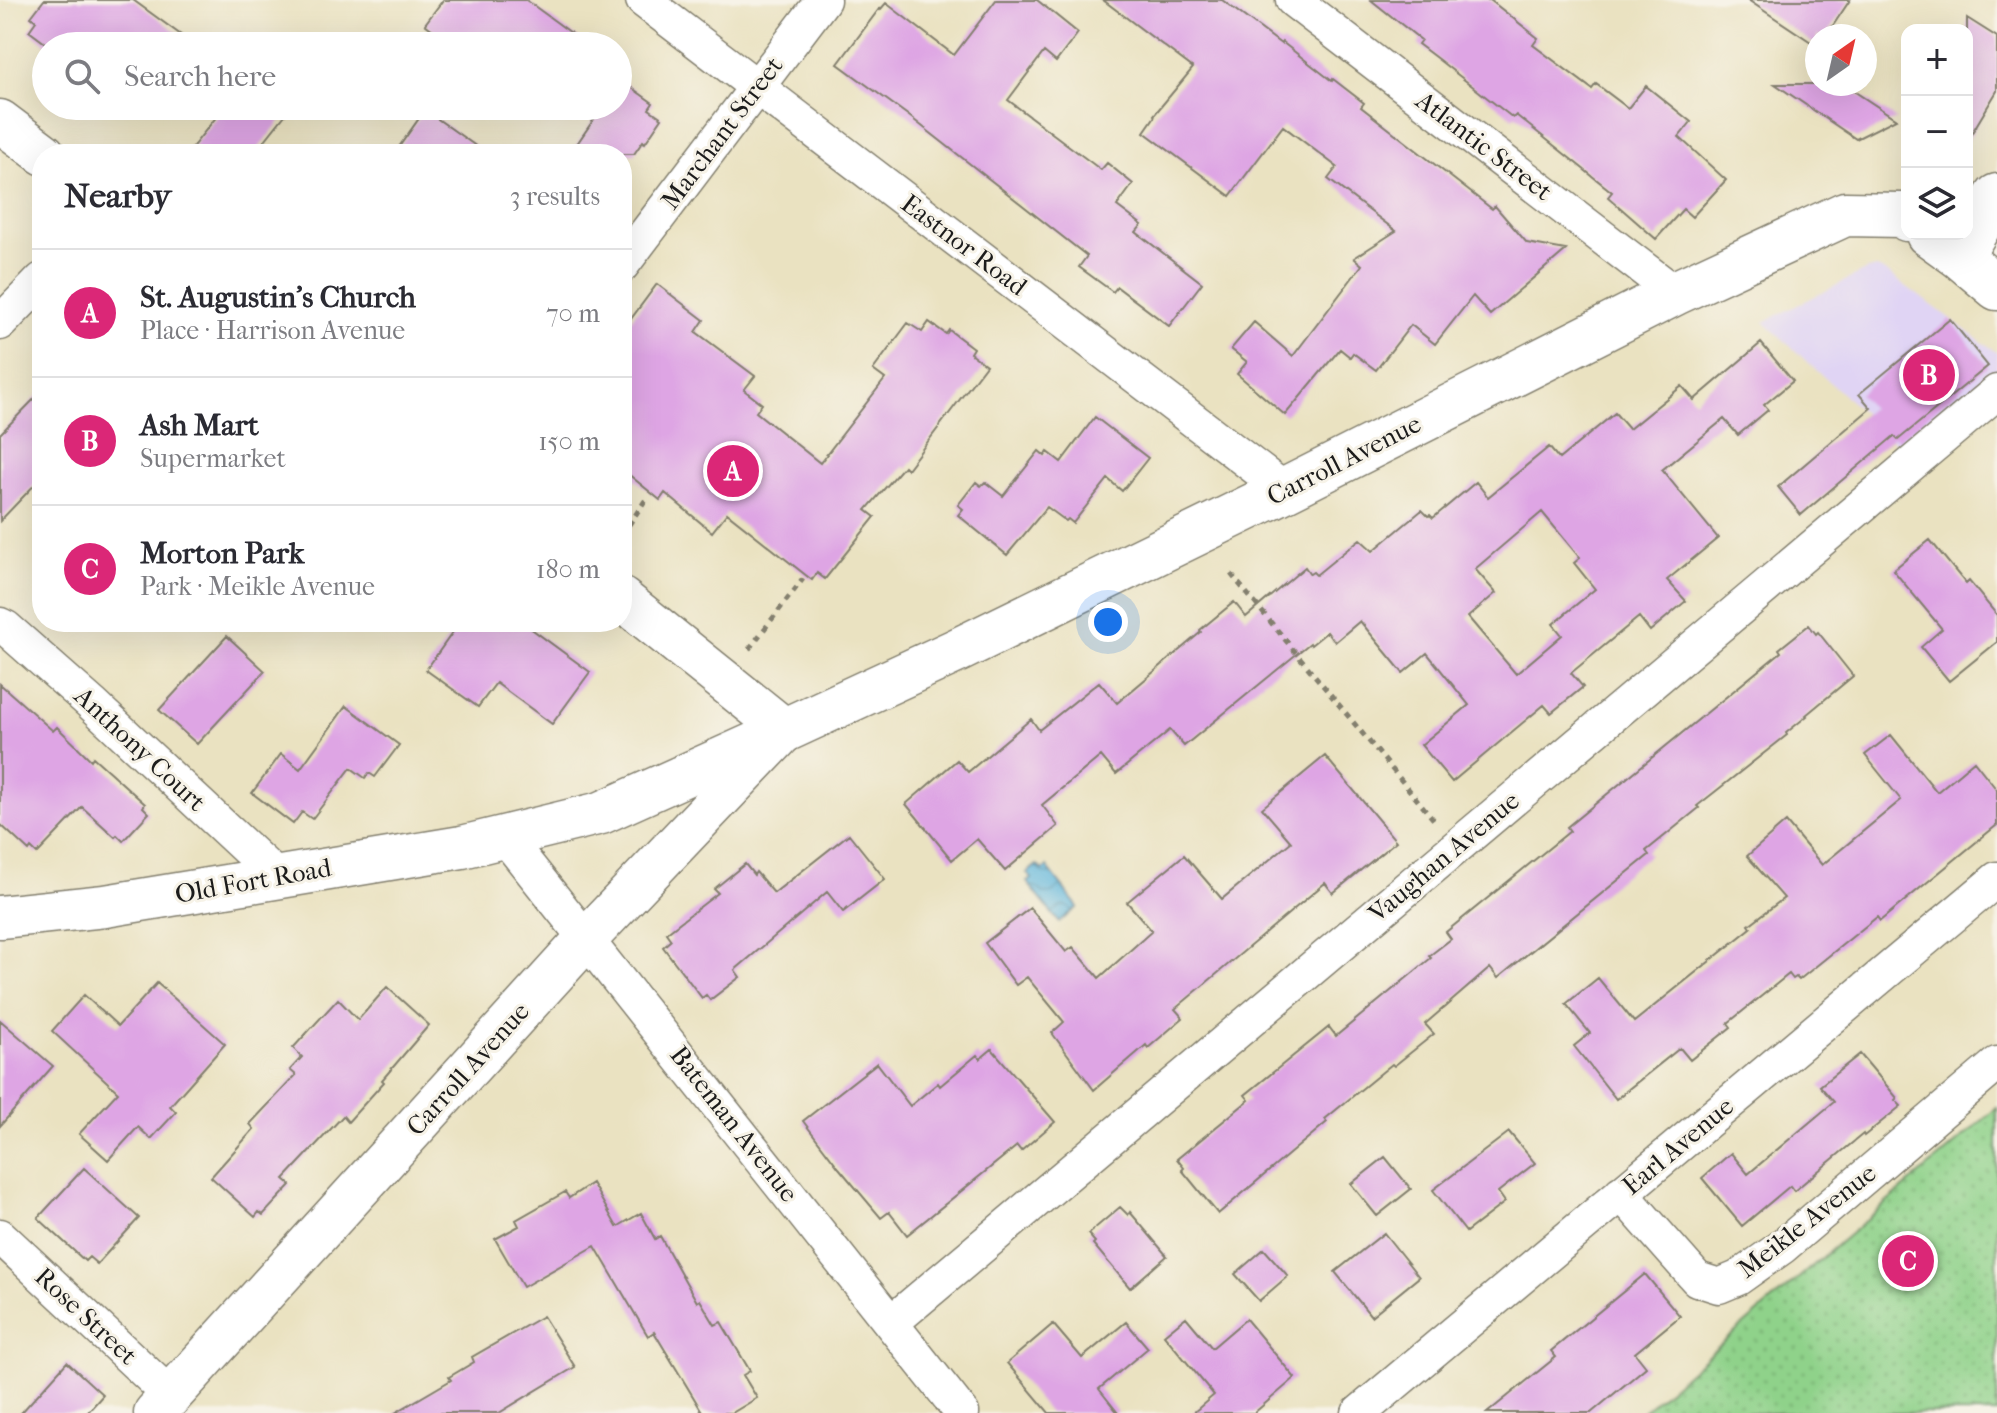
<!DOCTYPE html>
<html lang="en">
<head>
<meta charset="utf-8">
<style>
	body { margin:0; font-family:"IM FELL French Canon",serif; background:#f2f2f3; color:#2b2b33 }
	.controls { position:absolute; right:24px; top:24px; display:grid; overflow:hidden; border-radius:16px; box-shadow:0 8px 32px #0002 }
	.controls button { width:72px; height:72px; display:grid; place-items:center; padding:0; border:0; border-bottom:2px solid #e1e1e2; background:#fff; color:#2b2b33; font:40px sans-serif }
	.compass { position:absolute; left:1805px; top:24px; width:72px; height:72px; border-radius:50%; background:#fff; box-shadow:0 8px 32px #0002; rotate:34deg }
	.you { position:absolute; left:1108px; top:622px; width:28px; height:28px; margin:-20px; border:6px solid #fff; border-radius:50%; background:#1a73e8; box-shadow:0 0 0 12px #1a73e833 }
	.badge { display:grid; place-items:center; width:52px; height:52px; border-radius:50%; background:#db2777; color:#fff; font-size:26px; font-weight:700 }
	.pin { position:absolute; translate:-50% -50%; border:4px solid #fff; box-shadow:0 2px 8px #0006 }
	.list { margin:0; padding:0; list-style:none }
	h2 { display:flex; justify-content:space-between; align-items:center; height:104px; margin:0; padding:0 32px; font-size:34px }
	h2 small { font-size:26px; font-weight:400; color:#7c7c81 }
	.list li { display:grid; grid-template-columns:52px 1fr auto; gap:24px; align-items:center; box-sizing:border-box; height:128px; padding:0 32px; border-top:2px solid #e1e1e2 }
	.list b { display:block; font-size:30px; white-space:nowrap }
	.list p { margin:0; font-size:26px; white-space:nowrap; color:#7c7c81 }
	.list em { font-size:26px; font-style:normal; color:#7c7c81 }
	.icon { flex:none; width:44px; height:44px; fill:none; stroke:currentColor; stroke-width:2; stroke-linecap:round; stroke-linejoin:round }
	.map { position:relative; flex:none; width:1997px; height:1413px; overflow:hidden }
	.search { position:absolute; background:#fff; box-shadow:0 8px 32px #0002; left:32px; top:32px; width:600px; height:88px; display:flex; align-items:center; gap:20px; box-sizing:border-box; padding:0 28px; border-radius:44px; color:#7c7c81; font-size:30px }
	.panel { position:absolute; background:#fff; box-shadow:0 8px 32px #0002; left:32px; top:144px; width:600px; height:488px; border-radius:32px }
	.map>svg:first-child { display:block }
</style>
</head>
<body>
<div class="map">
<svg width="1997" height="1413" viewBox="0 0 1997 1413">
	<defs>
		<pattern id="park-dots" width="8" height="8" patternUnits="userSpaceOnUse" patternTransform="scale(2)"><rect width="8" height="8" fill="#8fd28a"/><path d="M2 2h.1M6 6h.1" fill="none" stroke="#7bb476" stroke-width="1.8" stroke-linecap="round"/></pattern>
		<pattern id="water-waves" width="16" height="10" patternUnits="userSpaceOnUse" patternTransform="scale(2)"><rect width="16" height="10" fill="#5eb6db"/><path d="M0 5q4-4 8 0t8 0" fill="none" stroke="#4d93b1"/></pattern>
	</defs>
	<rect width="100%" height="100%" fill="#f7f3e8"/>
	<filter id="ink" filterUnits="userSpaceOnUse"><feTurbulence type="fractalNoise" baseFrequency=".0125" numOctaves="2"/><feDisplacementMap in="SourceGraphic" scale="16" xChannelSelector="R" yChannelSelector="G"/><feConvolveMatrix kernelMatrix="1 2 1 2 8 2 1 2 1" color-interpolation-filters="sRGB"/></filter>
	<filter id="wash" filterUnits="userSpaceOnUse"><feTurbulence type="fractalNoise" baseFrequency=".006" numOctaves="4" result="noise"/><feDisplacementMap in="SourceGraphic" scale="32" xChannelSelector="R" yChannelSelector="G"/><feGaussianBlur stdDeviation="1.8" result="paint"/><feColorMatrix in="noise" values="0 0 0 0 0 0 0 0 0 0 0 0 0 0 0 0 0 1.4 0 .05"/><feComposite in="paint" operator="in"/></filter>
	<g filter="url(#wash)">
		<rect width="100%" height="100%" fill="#eae2c1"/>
		<path fill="#e0d4f4" d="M1877 268 1888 273 1997 353V382L1909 455 1764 322 1867 270Z"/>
		<path fill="url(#park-dots)" stroke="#567753" stroke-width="2" d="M1997 1108V1413H1641Z"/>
		<path fill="url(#water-waves)" stroke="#3d697c" stroke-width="2" d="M1037 865 1042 870 1047 867 1078 907 1059 922 1027 882 1032 879 1027 873Z"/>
		<g id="blocks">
			<path fill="#dea5e4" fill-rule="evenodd" d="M44 0H133L196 46H49L29 31 36 21 31 17Z
				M443 0H526L589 46H454L425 24Z
				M996 0H1037L1078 33 1056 62 1044 52 1008 100 1101 170 1107 163 1133 184 1117 206 1142 225 1136 232 1202 283 1169 326 1117 287 1113 292 1079 267 1087 256 909 116 838 64 879 9 880 10 886 3 954 55Z
				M1103 0H1222L1281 44 1282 42 1332 81 1333 79 1364 103 1361 107 1492 209 1495 206 1527 243 1566 250 1490 315 1473 296 1435 344 1411 325 1376 370 1353 353 1350 357 1340 349 1285 415 1237 374 1247 362 1231 349 1254 322 1293 356 1362 265 1354 258 1396 231 1328 179 1337 167 1283 126 1230 196 1144 132 1155 116 1154 115 1193 68Z
				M1371 0H1490L1538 38 1533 45 1592 89 1596 84 1628 108 1646 86 1691 122 1679 137 1726 180 1692 217 1683 209 1656 239 1608 197 1612 192 1516 115 1513 118 1439 60 1418 44 1421 40Z
				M1748 0H1850L1826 36H1817V46Z
				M1967 18 1997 37V91L1967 141Z
				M618 78 653 103 649 109 662 118 645 143 643 141 634 154H570L603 106H618Z
				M1775 84H1843L1896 119 1856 139Z
				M225 106H292L254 154H187Z
				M425 110 487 154H394Z
				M657 284 704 320 696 332 755 376 744 390 762 404 756 412 820 463 885 379 873 370 908 323 922 332 929 322 946 334 949 330 973 348 970 353 986 365 907 469 904 466 866 510 875 517 825 579 817 573 812 580 727 513 712 532 665 493 660 500 622 469V331Z
				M1950 319 1988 366 1898 440 1894 436 1801 515 1778 487 1871 408 1859 394Z
				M1761 343 1793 381 1764 405 1768 410 1738 435 1724 419 1662 470 1718 538 1667 580 1686 601 1650 631 1639 617 1571 673 1583 687 1551 713 1544 705 1452 782 1421 745 1469 705 1427 653 1403 673 1360 621 1335 642 1327 632 1311 645 1310 643 1184 746 1170 730 1116 774 1101 756 1042 805 1058 826 1005 871 977 839 952 860 906 804 957 760 968 772 1031 719 1039 730 1099 682 1117 703 1201 632 1200 630 1234 602 1246 617 1305 567 1310 574 1313 572 1316 575 1360 539 1373 551 1422 510 1428 516 1430 515 1433 518 1476 482 1488 497 1549 447 1559 459 1615 413 1629 429 1682 386 1694 400ZM1542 512 1580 558 1574 563 1595 589 1553 624 1562 635 1516 674 1468 617 1496 593 1475 569Z
				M42 391V477L0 521V434Z
				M1095 417 1148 458 1122 491 1108 479 1073 523 1068 519 1066 521 1047 507 1007 555 958 515 963 509 958 505 976 482 981 486 985 482 1003 496 1039 451 1045 456 1048 452 1061 462Z
				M1930 540 1966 584 1969 581 1997 615V642L1949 681 1921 647 1942 629 1893 570Z
				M460 622H522L590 672 552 724 496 683 478 707 426 670Z
				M1809 625 1816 634 1818 632 1853 676 1806 715 1807 716 1786 733 1787 735 1697 806 1699 808 1646 851 1649 855 1498 978 1490 968 1425 1024 1434 1034 1394 1066 1392 1064 1325 1119 1327 1122 1218 1214 1182 1170 1184 1168 1177 1159 1249 1100 1245 1095 1329 1027 1336 1036 1431 958 1429 956 1451 939 1446 932 1570 831 1567 827 1781 652 1779 649Z
				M227 636 265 671 197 744 159 710Z
				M0 684 53 731 57 727 91 760 93 757 145 804 143 807 149 813 123 841 117 835 115 837 82 807 37 854 31 848 29 851 0 824Z
				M346 706 399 745 375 777 369 773 365 778 351 768 312 819 302 812 293 824 252 793 281 754 300 769Z
				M1891 735 1937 792 1974 761 1997 790V825L1880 921 1877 917 1799 980 1796 977 1793 979 1789 974 1728 1023 1731 1027 1690 1060 1680 1048 1616 1099 1574 1046 1590 1033 1566 1004 1598 978 1634 1022 1751 928 1749 925 1784 898 1747 856 1786 822 1822 865 1901 800 1865 755Z
				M1325 756 1396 841 1333 893 1325 883 1175 1009 1183 1018 1148 1048 1146 1045 1094 1090 1052 1033 1064 1022 1027 977 1016 985 985 943 1030 908 1066 952 1073 947 1099 978 1152 931 1127 902 1184 855 1222 899 1291 842 1262 808Z
				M849 834 885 879 843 912 827 892 735 970 740 977 710 1000 706 995 702 998 663 947 671 940 666 933 718 893 714 889 745 864 754 875 756 872 774 893Z
				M157 983 225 1044 170 1106 176 1112 151 1139 138 1127 108 1160 79 1134 118 1092 52 1031 84 995 118 1026Z
				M387 987 429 1025 382 1080 384 1082 348 1122 343 1116 284 1179 291 1185 263 1215 259 1212 255 1217 211 1177 254 1129 250 1124 296 1075 290 1070 302 1057 293 1048 338 999 358 1020Z
				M0 1020 53 1066 0 1126Z
				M992 1049 1055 1122 1021 1151 1017 1146 907 1235 889 1212 881 1218 839 1168 803 1121 877 1063 910 1106 938 1083 940 1086 977 1055 980 1059Z
				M1860 1054 1897 1098 1895 1100 1901 1106 1864 1136 1863 1134 1794 1191 1790 1186 1742 1226 1702 1178 1731 1153 1748 1174 1834 1102 1820 1086Z
				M1509 1132 1535 1163 1498 1192 1505 1202 1466 1232 1433 1190Z
				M1385 1157 1411 1189 1377 1216 1351 1184Z
				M84 1168 139 1218 97 1264 89 1257 85 1261 38 1218Z
				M592 1183 617 1227 641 1213 655 1239 660 1236 697 1302 700 1300 715 1325 721 1322 750 1371 743 1375 757 1398 732 1413H703L654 1332 648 1336 595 1246 523 1287 495 1239 519 1226 516 1220 565 1192 569 1198Z
				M1120 1207 1128 1215 1130 1212 1167 1256 1130 1288 1093 1244 1095 1242 1088 1234Z
				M1384 1233 1419 1277 1371 1316 1335 1272Z
				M1264 1249 1288 1276 1259 1301 1235 1274Z
				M1645 1274 1680 1316 1635 1353 1646 1367 1591 1413H1487L1556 1357 1551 1351Z
				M543 1316 575 1367 499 1413H395L451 1380 449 1377 474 1362 472 1357Z
				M1186 1317 1212 1348 1246 1319 1295 1378 1254 1413H1193L1214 1395 1164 1335Z
				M1126 1322 1148 1348 1099 1389 1118 1413H1049L1007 1363 1053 1324 1082 1358Z
				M67 1362 103 1395 87 1413H21Z"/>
		</g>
	</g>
	<g filter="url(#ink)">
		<use href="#blocks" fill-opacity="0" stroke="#837f6e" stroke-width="2"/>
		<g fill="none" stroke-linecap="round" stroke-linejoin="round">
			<defs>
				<path id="minor" d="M643 0 1285 490
					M1293 0 1675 293
					M622 265 823 0
					M0 323 42 280
					M0 625 6 628 92 704 276 876
					M505 837 962 1413
					M1621 1193 1697 1279 1719 1286 1738 1278 1782 1247 1997 1064
					M0 1236 171 1396
					M892 1322 1997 392
					M1359 1413 1997 879"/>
				<path id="tertiary" d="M0 121 44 154
					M622 599 785 730
					M0 917 105 906 462 847 601 813 765 739
					M155 1413 587 938 785 730"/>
				<path id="secondary" d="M1928 234 1960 257 1997 288
					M1960 257 1997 196
					M785 730 956 651 1285 490 1675 293 1845 214 1902 215 1907 219"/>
			</defs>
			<use href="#minor" stroke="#837f6e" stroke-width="37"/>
			<use href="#tertiary" stroke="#837f6e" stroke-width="45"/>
			<use href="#secondary" stroke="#837f6e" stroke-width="47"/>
			<path stroke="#837f6e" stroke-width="5" stroke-dasharray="6 6" stroke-linecap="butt" d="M622 535 648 496
				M1231 574 1434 820
				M749 649 803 579"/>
			<use href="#minor" stroke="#fff" stroke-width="34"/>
			<use href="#tertiary" stroke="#fff" stroke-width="42"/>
			<use href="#secondary" stroke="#fff" stroke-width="44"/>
		</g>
	</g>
	<g text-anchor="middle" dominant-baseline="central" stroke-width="6" stroke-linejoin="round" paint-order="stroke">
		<g font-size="26" fill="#1c1c1c" stroke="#f7f3e8">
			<text transform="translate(722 133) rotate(-53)">Marchant Street</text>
			<text transform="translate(1484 146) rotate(37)">Atlantic Street</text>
			<text transform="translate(964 245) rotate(37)">Eastnor Road</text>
			<text transform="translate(1344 460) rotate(-27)">Carroll Avenue</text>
			<text transform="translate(140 749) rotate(43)">Anthony Court</text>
			<text transform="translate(1444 857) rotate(-40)">Vaughan Avenue</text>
			<text transform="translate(253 881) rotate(-10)">Old Fort Road</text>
			<text transform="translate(468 1069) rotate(-48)">Carroll Avenue</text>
			<text transform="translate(734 1124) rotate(52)">Bateman Avenue</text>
			<text transform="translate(1678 1146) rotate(-40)">Earl Avenue</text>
			<text transform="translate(1807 1221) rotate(-38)">Meikle Avenue</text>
			<text transform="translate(86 1316) rotate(43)">Rose Street</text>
		</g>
	</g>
</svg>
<div class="controls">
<button>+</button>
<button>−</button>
<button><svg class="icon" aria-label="layers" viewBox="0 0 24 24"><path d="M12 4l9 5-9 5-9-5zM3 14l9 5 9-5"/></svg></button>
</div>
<svg class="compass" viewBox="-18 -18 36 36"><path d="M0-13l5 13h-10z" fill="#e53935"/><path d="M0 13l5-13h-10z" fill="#7c7c81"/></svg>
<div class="you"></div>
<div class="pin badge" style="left:733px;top:471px">A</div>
<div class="pin badge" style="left:1929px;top:375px">B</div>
<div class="pin badge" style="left:1908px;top:1261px">C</div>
<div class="search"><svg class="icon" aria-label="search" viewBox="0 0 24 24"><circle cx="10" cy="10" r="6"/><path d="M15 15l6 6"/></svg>Search here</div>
<section class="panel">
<h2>Nearby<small>3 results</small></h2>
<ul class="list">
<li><span class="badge">A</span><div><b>St. Augustin's Church</b><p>Place · Harrison Avenue</p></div><em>70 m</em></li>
<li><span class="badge">B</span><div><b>Ash Mart</b><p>Supermarket</p></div><em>150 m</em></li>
<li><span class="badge">C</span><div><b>Morton Park</b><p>Park · Meikle Avenue</p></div><em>180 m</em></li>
</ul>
</section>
</div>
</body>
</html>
